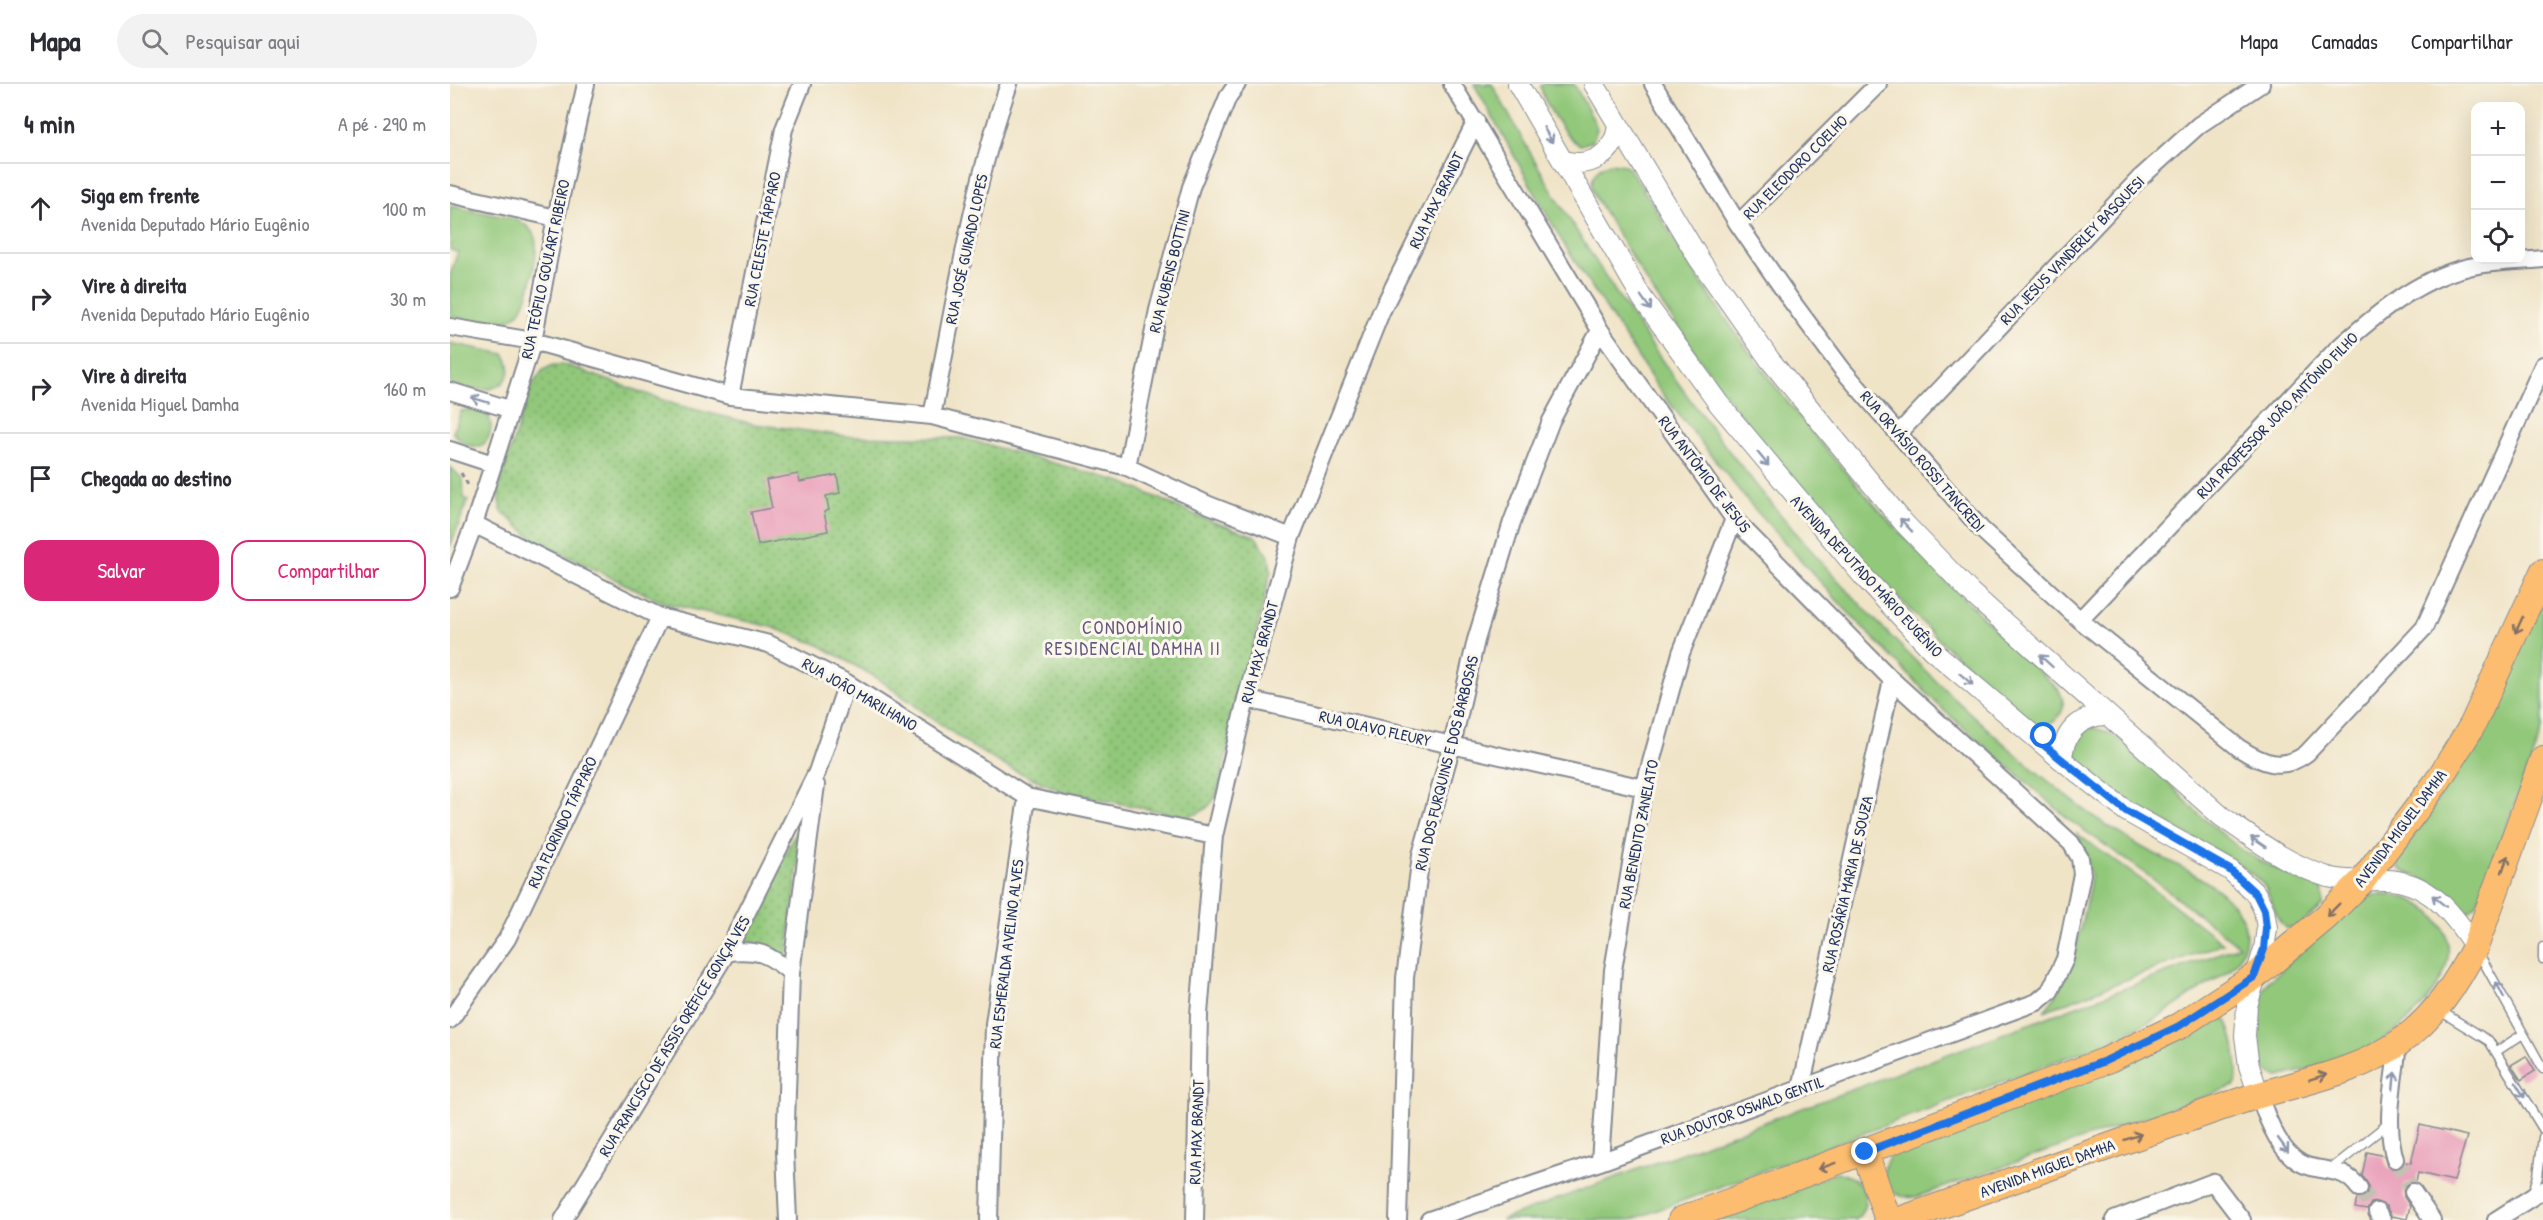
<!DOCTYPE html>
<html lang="pt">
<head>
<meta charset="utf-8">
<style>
	body { margin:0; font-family:"Patrick Hand",sans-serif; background:#f2f2f3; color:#2b2b33 }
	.controls { position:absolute; right:18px; top:18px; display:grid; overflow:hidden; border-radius:12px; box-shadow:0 6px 24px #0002 }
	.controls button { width:54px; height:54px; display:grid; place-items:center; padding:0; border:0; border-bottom:2px solid #e1e1e2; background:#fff; color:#2b2b33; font:30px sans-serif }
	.stop { position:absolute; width:18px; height:18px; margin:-14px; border:4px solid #1a73e8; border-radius:50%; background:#fff }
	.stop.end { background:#1a73e8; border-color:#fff; box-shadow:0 2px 6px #0008 }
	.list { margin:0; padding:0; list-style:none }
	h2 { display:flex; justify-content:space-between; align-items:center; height:78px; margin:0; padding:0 24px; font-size:26px }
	h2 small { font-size:20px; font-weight:400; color:#7c7c81 }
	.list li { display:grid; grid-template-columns:39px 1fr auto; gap:18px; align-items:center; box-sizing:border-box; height:90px; padding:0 24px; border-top:2px solid #e1e1e2 }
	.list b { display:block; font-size:22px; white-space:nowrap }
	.list p { margin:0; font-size:20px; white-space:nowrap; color:#7c7c81 }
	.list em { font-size:20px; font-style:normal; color:#7c7c81 }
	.actions { display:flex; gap:12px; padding:18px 24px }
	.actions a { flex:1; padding:14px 0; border:2px solid #db2777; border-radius:18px; text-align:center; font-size:21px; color:#db2777 }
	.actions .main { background:#db2777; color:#fff }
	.icon { flex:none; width:33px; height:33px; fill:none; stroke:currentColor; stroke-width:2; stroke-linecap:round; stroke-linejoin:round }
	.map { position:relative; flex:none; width:2093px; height:1136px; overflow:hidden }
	header { display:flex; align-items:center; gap:36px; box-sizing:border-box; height:84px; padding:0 30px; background:#fff; border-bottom:2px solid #e1e1e2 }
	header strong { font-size:28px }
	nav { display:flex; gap:33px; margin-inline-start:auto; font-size:21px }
	.search { width:420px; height:54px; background:#f2f2f3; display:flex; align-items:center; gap:15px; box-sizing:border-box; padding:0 21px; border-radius:33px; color:#7c7c81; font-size:22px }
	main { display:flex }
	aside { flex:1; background:#fff }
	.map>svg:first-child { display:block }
</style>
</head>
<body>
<header>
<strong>Mapa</strong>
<div class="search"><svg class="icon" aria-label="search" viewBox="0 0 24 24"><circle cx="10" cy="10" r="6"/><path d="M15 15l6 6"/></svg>Pesquisar aqui</div>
<nav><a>Mapa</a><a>Camadas</a><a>Compartilhar</a></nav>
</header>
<main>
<aside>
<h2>4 min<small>A pé · 290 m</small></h2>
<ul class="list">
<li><svg class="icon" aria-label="ahead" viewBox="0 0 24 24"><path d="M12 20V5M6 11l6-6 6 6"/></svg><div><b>Siga em frente</b><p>Avenida Deputado Mário Eugênio</p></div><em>100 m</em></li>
<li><svg class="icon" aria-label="right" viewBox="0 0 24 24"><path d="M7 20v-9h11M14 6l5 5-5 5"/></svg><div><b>Vire à direita</b><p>Avenida Deputado Mário Eugênio</p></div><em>30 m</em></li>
<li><svg class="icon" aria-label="right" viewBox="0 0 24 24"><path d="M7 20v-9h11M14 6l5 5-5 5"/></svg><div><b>Vire à direita</b><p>Avenida Miguel Damha</p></div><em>160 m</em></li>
<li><svg class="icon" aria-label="arrive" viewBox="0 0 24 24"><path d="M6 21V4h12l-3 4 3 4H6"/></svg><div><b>Chegada ao destino</b></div></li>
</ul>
<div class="actions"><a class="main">Salvar</a><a>Compartilhar</a></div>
</aside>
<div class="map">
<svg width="2093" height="1136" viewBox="0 0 2093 1136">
	<defs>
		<pattern id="park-dots" width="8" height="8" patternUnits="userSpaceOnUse" patternTransform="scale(1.5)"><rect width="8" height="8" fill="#92c87a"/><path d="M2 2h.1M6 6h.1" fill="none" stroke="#76a367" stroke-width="1.8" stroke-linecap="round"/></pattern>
	</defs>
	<rect width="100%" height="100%" fill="#fbf7ec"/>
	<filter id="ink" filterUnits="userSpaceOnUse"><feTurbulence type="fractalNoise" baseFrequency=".0167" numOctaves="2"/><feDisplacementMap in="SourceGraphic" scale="12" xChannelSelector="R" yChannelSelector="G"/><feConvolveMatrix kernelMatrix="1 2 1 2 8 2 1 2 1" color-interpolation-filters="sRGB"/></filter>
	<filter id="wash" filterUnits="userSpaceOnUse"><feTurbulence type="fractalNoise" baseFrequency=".008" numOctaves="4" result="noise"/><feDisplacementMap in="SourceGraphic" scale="24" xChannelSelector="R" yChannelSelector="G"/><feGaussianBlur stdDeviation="1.35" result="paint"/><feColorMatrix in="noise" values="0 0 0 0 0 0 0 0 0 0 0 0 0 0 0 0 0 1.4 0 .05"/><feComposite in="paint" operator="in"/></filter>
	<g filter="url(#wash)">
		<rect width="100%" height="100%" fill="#f0e4c7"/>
		<path fill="#92c87a" stroke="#567c6c" stroke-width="1.5" d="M1024 0H1042C1184 263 1353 489 1582 684 1607 704 1631 725 1658 742 1672 750 1685 760 1699 767 1743 789 1832 827 1780 886L1705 935 1650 961 1181 1136H1051L1789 862 1691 786 1622 738 1491 624 1394 524 1300 420 1210 307 1113 159Z
			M1091 0H1124L1145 39 1147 45 1143 57 1131 61C1117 57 1090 14 1091 0Z
			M1160 79 1175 81 1180 86C1203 118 1221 153 1243 186 1264 219 1287 251 1310 282 1399 402 1500 504 1608 605 1622 626 1605 646 1582 640L1488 555 1413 477 1347 401 1275 311 1202 206 1145 113C1138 97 1144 84 1160 79Z
			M0 122 65 135C74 139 82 144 85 154 89 167 80 210 73 222 70 230 59 237 51 239 35 242 16 235 0 232V191L8 168 0 166Z
			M0 259 54 270C59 277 61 285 57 293 47 312 17 305 0 301Z
			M27 325 39 333C45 347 37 368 18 361 11 359 8 352 3 349L11 327Z
			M0 383 13 395 14 414 18 416 0 463Z
			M2093 513V644L2027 820 2016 829 1981 799 1951 786 1948 783 1947 774 1984 723Z
			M1642 644C1677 647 1726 709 1752 733 1765 744 1778 755 1791 765 1815 782 1844 791 1870 803L1873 809V821L1847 844H1835C1824 833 1823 816 1815 803 1809 794 1796 786 1787 779 1770 765 1563 671 1642 644Z
			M1627 750 1689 794 1773 859 1594 927C1624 893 1629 848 1639 805L1641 792Z
			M1923 811C1949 809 1971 815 1988 837 2027 888 1947 954 1904 971 1880 981 1854 986 1829 993 1789 983 1800 923 1819 897L1898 826Z
			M1769 929C1782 933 1791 990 1785 1002L1466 1113C1438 1117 1423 1089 1443 1069Z
			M1386 1089C1412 1091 1425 1117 1406 1136H1259Z"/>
		<path fill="url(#park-dots)" stroke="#567c6c" stroke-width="1.5" d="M103 281H116L227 321 304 340 396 352 513 354 672 398 755 435 805 452 819 472 821 487 768 707C762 722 753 729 737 733L614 708 559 684 521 662 427 594 367 560 318 542 214 519 86 457 52 428 47 408 80 304 93 286Z
			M354 732 337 875C323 866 308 858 291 858Z"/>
		<g id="blocks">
			<path fill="#e99eb9" d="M348 390 350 398 387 391 390 409 376 412 379 426 374 428 378 447 308 461 301 428 322 424 316 396Z
				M2076 972 2085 987 2071 996 2061 981Z
				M1970 1041 2017 1052 2004 1097 1968 1089 1966 1098 1958 1099 1953 1104 1954 1113 1960 1122 1957 1135 1941 1132 1936 1122 1927 1118 1921 1119 1917 1126 1905 1124 1907 1114 1915 1112 1919 1107V1102L1912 1091 1917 1068 1934 1072 1937 1082 1942 1085 1952 1083 1955 1078 1961 1079Z"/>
		</g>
	</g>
	<g filter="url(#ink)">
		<use href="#blocks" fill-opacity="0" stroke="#868a92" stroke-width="1.5"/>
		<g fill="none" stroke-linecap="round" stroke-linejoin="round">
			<path stroke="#c5c0b2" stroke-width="16" stroke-dasharray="16 8" stroke-linecap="butt" d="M1945 1075 1963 1108
				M1909 1104 1927 1128"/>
			<defs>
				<path id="service" d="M2093 863V875
					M2028 868 2093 985
					M1987 925 2039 957 2093 1045
					M2047 967 2073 950
					M1881 1085 1939 1039
					M2082 1111 2088 1092 2093 1053"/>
				<path id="minor" d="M1203 0 1288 140 1340 215 1392 285 1531 445 1630 536 1789 664C1812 679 1833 688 1857 669L1974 544 2093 281
					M0 110 106 134
					M1288 140 1428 0
					M0 243 83 257 280 312 482 332 677 383 759 421 841 453
					M0 307 59 325
					M280 312 334 45 352 0
					M482 332C505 221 521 108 559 0
					M1448 350 1689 95 1749 41 1811 0
					M0 366 43 380
					M677 383 708 226 741 103 778 13 787 0
					M24 440 210 533 319 560 397 599 577 713 764 752
					M0 504 24 440 83 257 106 134 136 0
					M1630 536 1887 265C1923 233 1966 196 2015 184 2039 177 2068 178 2093 175
					M796 615 1194 704
					M277 868C308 865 318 869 341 889
					M0 936 57 855 210 533
					M1351 1004 1442 596
					M1809 1011C1817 1035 1832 1077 1861 1083 1881 1088 1895 1085 1909 1104
					M1945 1075C1934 1038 1944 998 1948 960
					M1150 1078 1163 886 1194 704 1231 569 1284 435
					M1963 1108 1982 1136
					M1927 1128 1932 1136
					M113 1136 277 868 367 688 397 599
					M338 1136 335 1068 341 889 366 701
					M539 1136 544 940 577 713
					M745 1136 749 930 764 752 796 615 841 453 931 228 1026 37
					M948 1136 955 894 971 771 1002 661 1026 556 1062 438 1101 337 1150 246
					M979 1136 1150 1078 1587 918 1600 907 1615 875 1632 790 1630 774 1621 759 1442 596 1284 435 1150 246 1002 0
					M1664 1136 1763 1098 1792 1136
					M2046 1136 2093 1106"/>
				<path id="tertiary" d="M1068 0 1192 214 1269 320 1414 493 1481 565 1612 676 1676 727 1780 786 1806 810 1814 826 1817 844 1814 865 1797 922 1795 952 1799 982 1809 1011
					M1144 0 1249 175 1320 276 1453 438 1521 509 1771 732C1804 755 1838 781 1878 793 1896 798 1915 796 1933 796 1977 795 2003 829 2025 863
					M1113 77C1141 84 1164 71 1168 42
					M1612 676C1613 649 1629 632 1656 631"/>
				<path id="primary" d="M1415 1068 1438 1136
					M1231 1136 1655 977 1729 942 1804 893 1876 833 1912 797 1987 698 2022 642 2093 488
					M1450 1136C1564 1096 1678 1055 1793 1016 1842 1000 1908 989 1950 958 1985 933 2006 900 2025 863L2093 675"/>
			</defs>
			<use href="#service" stroke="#868a92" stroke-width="11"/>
			<use href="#minor" stroke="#868a92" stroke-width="20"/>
			<use href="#tertiary" stroke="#868a92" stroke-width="22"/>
			<use href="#primary" stroke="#868a92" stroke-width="28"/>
			<path stroke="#868a92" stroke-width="3" stroke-dasharray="4.5 4.5" stroke-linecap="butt" d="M11 389 18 401"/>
			<use href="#service" stroke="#fff" stroke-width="8"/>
			<use href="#minor" stroke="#fff" stroke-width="16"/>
			<use href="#tertiary" stroke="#fff" stroke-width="20"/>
			<use href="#primary" stroke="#fcbd6f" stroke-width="26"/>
		</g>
		<defs><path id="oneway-shaft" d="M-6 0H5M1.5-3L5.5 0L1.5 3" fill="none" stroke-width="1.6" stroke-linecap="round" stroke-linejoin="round" transform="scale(1.5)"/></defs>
		<g stroke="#8d97ae">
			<use href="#oneway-shaft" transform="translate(1098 51) rotate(60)"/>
			<use href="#oneway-shaft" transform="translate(1196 219) rotate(55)"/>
			<use href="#oneway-shaft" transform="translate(30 316) rotate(-163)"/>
			<use href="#oneway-shaft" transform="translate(1313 375) rotate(51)"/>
			<use href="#oneway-shaft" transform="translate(1456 441) rotate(-133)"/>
			<use href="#oneway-shaft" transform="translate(1596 577) rotate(-138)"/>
			<use href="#oneway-shaft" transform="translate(1516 595) rotate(41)"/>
			<use href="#oneway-shaft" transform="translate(1808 758) rotate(-146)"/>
			<use href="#oneway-shaft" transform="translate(1989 817) rotate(-141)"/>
			<use href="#oneway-shaft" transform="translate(2050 906) rotate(-117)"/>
			<use href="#oneway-shaft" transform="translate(1944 997) rotate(-84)"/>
			<use href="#oneway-shaft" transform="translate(2070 1006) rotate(59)"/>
			<use href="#oneway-shaft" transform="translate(1833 1061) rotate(54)"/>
		</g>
		<g stroke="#806f66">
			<use href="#oneway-shaft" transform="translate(2069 541) rotate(115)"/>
			<use href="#oneway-shaft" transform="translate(2055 780) rotate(-70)"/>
			<use href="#oneway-shaft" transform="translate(1883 826) rotate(135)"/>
			<use href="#oneway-shaft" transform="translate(1868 993) rotate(-17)"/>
			<use href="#oneway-shaft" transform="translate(1683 1053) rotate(-19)"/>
			<use href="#oneway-shaft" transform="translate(1377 1082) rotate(160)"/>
		</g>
	</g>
	<g fill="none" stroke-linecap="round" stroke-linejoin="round" filter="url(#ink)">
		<path stroke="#1a73e8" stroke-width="8" d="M1415 1068 1655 977 1729 942 1804 893 1814 865 1816 844 1814 826 1806 810 1780 786 1676 727 1585 654 1594 652"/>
	</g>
	<g text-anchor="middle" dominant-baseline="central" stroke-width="6" stroke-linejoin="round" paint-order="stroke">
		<g font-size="16" fill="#1b2f5e" stroke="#fbf7ec">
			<text transform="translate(1345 83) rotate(-45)">RUA ELEODORO COELHO</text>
			<text transform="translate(986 116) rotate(-64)">RUA MAX BRANDT</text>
			<text transform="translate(312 155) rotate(-79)">RUA CELESTE TÁPPARO</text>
			<text transform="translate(516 165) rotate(-78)">RUA JOSÉ GUIRADO LOPES</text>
			<text transform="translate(1622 166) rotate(-46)">RUA JESUS VANDERLEY BASQUESI</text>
			<text transform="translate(95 185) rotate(-78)">RUA TEÓFILO GOULART RIBEIRO</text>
			<text transform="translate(719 187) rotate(-76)">RUA RUBENS BOTTINI</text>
			<text transform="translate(1827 331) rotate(-46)">RUA PROFESSOR JOÃO ANTÔNIO FILHO</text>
			<text transform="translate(1473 377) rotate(49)">RUA ORVÁSIO ROSSI TANCREDI</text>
			<text transform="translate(1255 390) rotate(53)">RUA ANTÔMIO DE JESUS</text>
			<text transform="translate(1417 492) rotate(47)">AVENIDA DEPUTADO MÁRIO EUGÊNIO</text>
			<text transform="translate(809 568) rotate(-75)">RUA MAX BRANDT</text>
			<text transform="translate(410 610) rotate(30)">RUA JOÃO MARILHANO</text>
			<text transform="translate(925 644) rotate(13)">RUA OLAVO FLEURY</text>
			<text transform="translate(996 679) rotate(-76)">RUA DOS FURQUINS E DOS BARBOSAS</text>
			<text transform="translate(112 738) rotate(-65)">RUA FLORINDO TÁPPARO</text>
			<text transform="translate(1950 744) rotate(-53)">AVENIDA MIGUEL DAMHA</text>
			<text transform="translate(1188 750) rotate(-79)">RUA BENEDITO ZANELATO</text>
			<text transform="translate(1397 800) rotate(-77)">RUA ROSÁRIA MARIA DE SOUZA</text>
			<text transform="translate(556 870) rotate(-83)">RUA ESMERALDA AVELINO ALVES</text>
			<text transform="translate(224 952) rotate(-59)">RUA FRANCISCO DE ASSIS ORÉFICE GONÇALVES</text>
			<text transform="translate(1292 1026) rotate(-20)">RUA DOUTOR OSWALD GENTIL</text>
			<text transform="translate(746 1048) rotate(-88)">RUA MAX BRANDT</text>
			<text transform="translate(1597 1084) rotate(-20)">AVENIDA MIGUEL DAMHA</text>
		</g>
		<g font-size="18" letter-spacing="1.5" fill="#63567e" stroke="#fbf7ec">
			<text x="683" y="543">CONDOMÍNIO<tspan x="683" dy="21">RESIDENCIAL DAMHA II</tspan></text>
		</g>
	</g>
</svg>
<div class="controls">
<button>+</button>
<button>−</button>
<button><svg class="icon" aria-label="locate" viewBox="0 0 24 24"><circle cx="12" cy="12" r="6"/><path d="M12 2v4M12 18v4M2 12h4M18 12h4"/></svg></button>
</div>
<div class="stop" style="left:1594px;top:652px"></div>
<div class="stop end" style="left:1415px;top:1068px"></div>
</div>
</main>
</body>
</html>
